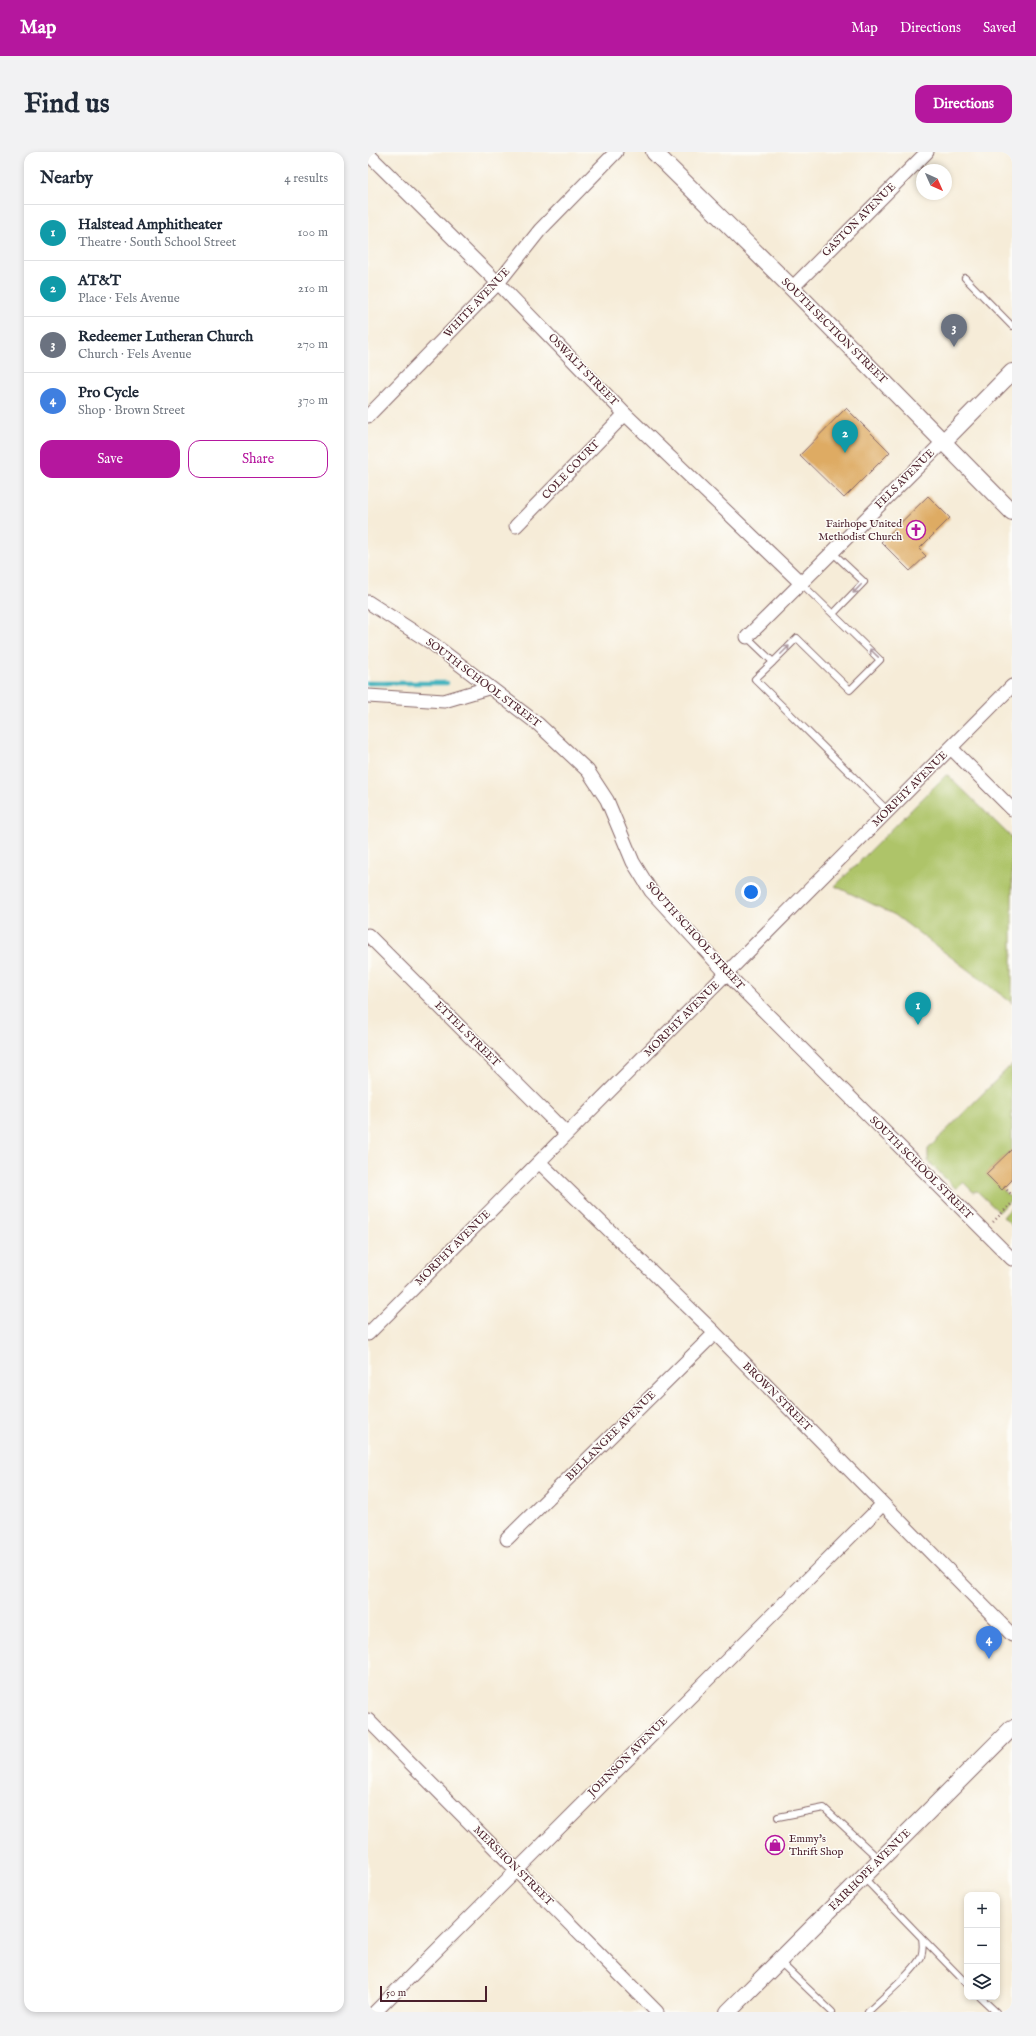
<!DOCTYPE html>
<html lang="en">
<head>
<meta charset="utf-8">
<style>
	body { margin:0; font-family:"IM FELL English",serif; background:#f2f2f3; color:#1f2937 }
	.controls { position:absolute; right:12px; bottom:12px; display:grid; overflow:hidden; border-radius:8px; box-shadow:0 2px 6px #0003 }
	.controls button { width:36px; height:36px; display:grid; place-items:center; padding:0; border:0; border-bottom:1px solid #e0e1e3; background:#fff; color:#1f2937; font:20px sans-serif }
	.compass { position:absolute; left:548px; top:12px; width:36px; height:36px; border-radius:50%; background:#fff; box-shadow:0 2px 6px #0003; rotate:135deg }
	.scale { position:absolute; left:12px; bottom:10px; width:107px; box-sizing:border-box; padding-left:4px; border:2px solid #4a1f2b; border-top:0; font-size:11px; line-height:14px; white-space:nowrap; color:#4a1f2b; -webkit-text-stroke:3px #fdfcf7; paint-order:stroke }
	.you { position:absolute; left:383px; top:740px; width:14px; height:14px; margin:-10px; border:3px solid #fff; border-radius:50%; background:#1a73e8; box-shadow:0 0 0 6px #1a73e833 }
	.badge { display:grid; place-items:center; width:26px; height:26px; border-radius:50%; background:#b5179e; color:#fff; font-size:13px; font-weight:700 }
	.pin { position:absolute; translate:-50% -33px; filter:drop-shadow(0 1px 2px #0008) }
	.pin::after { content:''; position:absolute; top:21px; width:14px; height:12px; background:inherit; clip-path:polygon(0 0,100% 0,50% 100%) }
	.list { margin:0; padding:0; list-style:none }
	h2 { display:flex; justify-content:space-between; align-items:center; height:52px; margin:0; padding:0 16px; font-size:17px }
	h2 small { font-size:13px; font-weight:400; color:#747a83 }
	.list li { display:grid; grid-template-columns:26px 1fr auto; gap:12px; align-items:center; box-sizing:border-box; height:56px; padding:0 16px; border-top:1px solid #e0e1e3 }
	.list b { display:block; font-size:15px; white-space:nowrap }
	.list p { margin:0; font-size:13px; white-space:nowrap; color:#747a83 }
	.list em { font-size:13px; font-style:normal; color:#747a83 }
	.actions { display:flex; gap:8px; padding:12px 16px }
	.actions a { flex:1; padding:9px 0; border:1px solid #b5179e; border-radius:12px; text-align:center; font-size:14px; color:#b5179e }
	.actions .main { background:#b5179e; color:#fff }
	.icon { flex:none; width:22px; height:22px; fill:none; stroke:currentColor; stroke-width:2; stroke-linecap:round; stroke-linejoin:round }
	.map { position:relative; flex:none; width:644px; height:1860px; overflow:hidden; border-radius:12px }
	header { display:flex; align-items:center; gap:24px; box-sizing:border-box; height:56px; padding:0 20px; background:#b5179e; color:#fff }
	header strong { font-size:19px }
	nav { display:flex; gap:22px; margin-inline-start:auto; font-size:14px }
	.intro { display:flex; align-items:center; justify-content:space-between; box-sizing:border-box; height:96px; padding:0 24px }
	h1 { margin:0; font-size:28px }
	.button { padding:10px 18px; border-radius:12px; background:#b5179e; color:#fff; font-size:14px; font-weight:700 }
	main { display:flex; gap:24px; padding:0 24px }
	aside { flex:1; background:#fff; border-radius:12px; box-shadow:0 2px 6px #0003 }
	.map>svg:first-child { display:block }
</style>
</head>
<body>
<header>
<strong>Map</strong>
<nav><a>Map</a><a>Directions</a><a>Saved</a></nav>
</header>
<div class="intro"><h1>Find us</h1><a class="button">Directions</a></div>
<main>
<aside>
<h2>Nearby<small>4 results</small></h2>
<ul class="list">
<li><span class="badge" style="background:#0f9aa8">1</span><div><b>Halstead Amphitheater</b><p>Theatre · South School Street</p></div><em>100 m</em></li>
<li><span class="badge" style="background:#0f9aa8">2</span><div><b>AT&amp;T</b><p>Place · Fels Avenue</p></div><em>210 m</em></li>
<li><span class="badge" style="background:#6b7280">3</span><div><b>Redeemer Lutheran Church</b><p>Church · Fels Avenue</p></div><em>270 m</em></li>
<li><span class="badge" style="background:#3f7fe0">4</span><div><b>Pro Cycle</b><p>Shop · Brown Street</p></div><em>370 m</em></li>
</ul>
<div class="actions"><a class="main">Save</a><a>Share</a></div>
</aside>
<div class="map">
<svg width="644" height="1860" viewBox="0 0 644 1860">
	<rect width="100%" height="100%" fill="#fdfcf7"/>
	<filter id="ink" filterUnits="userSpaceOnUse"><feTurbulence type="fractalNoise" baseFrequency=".025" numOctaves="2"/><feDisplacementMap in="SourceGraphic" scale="8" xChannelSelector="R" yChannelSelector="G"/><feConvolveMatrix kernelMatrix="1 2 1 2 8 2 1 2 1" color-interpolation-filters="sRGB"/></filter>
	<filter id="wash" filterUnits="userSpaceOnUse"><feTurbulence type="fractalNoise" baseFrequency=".012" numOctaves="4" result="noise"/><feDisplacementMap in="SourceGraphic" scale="16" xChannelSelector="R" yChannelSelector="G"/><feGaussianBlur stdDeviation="0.9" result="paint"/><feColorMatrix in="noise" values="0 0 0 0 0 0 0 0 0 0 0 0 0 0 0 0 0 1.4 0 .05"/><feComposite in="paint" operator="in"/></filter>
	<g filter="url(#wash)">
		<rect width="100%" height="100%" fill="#f6ecd8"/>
		<path fill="#aec469" stroke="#7c724a" d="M578 623 581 624 644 686V851L527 763 467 734Z
			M644 912V997L618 1022 644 1047 631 1060 609 1039 605 1040 595 1030 588 1037 560 1009V997Z
			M644 1055V1074L635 1065Z"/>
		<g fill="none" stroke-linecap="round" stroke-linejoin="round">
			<path stroke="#47b5c0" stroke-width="4.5" d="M0 531H79"/>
		</g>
		<g id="blocks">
			<path fill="#deab64" d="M478 256 522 300 476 346 432 303Z
				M560 344 582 366 551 397 558 404 542 419 513 390Z
				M644 997V1028L634 1038 618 1022Z"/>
		</g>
	</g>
	<g filter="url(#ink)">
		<use href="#blocks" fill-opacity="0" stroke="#866768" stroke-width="1"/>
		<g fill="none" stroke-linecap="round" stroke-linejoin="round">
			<defs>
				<path id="service" d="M597 126 644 174
					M464 400 496 430 465 462
					M379 485 405 510 429 486 482 538 512 508 433 431
					M405 510 387 527 520 659
					M410 1665 456 1656 512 1708
					M496 1726 554 1786C555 1792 555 1799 553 1805 546 1820 513 1847 500 1860
					M554 1786 599 1832
					M412 1810 464 1860
					M612 1845 628 1860"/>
				<path id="minor" d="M0 2 130 131 257 262 433 431
					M424 136 559 0
					M0 264 130 131 172 78 248 0
					M148 374 257 262
					M0 450 65 492 170 572 220 619 239 648 265 710 283 739 359 822 644 1107
					M379 485 576 289
					M0 544 76 549 120 536
					M583 596 644 657
					M0 783 199 982
					M171 1010 347 1181 644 1483
					M0 1182 644 534
					M139 1387 347 1181
					M0 1568 289 1860
					M7 1860 515 1352"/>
				<path id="tertiary" d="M286 0 424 136 644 360
					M576 289 644 220
					M360 1860 644 1576"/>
			</defs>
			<use href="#service" stroke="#866768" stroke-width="8"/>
			<use href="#minor" stroke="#866768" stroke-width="15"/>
			<use href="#tertiary" stroke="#866768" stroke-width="18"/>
			<path stroke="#866768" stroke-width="2.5" stroke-dasharray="1 3" stroke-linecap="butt" d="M636 1035 644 1043
				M625 1070 644 1051"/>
			<use href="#service" stroke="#fff" stroke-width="6"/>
			<use href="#minor" stroke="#fff" stroke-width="13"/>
			<use href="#tertiary" stroke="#fff" stroke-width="16"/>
		</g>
		<defs><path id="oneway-shaft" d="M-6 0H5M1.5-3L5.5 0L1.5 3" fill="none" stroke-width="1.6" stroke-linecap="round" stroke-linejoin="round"/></defs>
		<g stroke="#ae9aa0">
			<use href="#oneway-shaft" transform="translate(489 437) rotate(134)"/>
			<use href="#oneway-shaft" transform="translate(417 498) rotate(-45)"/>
			<use href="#oneway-shaft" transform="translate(506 501) rotate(-136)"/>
		</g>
	</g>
	<defs>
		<symbol id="church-ring" viewBox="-11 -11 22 22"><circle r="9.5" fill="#fdfcf7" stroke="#b5179e" stroke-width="1.5"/><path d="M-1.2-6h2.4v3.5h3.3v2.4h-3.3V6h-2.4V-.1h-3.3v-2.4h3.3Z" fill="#b5179e"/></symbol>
		<symbol id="shop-ring" viewBox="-11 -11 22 22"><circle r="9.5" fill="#fdfcf7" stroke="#b5179e" stroke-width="1.5"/><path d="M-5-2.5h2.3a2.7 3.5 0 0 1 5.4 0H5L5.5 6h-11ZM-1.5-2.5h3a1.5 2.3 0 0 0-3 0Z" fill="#b5179e"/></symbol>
	</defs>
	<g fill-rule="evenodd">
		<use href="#church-ring" x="537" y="367" width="22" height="22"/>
		<use href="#shop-ring" x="396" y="1682" width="22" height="22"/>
	</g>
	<g text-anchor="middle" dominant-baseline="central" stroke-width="3" stroke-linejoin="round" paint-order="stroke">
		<g font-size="11" fill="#4a1f2b" stroke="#fdfcf7">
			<text transform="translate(491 68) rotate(-45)">GASTON AVENUE</text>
			<text transform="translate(109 151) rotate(-47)">WHITE AVENUE</text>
			<text transform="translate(466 179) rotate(45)">SOUTH SECTION STREET</text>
			<text transform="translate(215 218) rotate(46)">OSWALT STREET</text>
			<text transform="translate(203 318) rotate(-46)">COLE COURT</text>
			<text transform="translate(537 327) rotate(-45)">FELS AVENUE</text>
			<text transform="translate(115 531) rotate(37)">SOUTH SCHOOL STREET</text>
			<text transform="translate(542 637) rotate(-45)">MORPHY AVENUE</text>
			<text transform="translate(327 784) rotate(48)">SOUTH SCHOOL STREET</text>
			<text transform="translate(314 867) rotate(-45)">MORPHY AVENUE</text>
			<text transform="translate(99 882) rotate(45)">ETTEL STREET</text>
			<text transform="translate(553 1016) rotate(45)">SOUTH SCHOOL STREET</text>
			<text transform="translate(85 1096) rotate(-45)">MORPHY AVENUE</text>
			<text transform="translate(409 1245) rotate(45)">BROWN STREET</text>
			<text transform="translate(243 1284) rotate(-45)">BELLANGEE AVENUE</text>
			<text transform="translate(260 1605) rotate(-45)">JOHNSON AVENUE</text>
			<text transform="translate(145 1714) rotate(45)">MERSHON STREET</text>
			<text transform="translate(502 1718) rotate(-45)">FAIRHOPE AVENUE</text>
		</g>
		<g font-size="11" fill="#4a1f2b" stroke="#fdfcf7" text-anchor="end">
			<text x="534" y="372">Fairhope United<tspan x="534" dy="13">Methodist Church</tspan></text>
			<text x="421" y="1687" text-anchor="start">Emmy's<tspan x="421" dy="13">Thrift Shop</tspan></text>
		</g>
	</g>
</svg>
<div class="controls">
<button>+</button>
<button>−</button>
<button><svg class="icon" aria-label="layers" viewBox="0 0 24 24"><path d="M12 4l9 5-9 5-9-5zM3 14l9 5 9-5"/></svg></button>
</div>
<svg class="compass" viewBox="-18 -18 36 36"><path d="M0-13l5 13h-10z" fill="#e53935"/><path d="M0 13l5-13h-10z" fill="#747a83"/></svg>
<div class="scale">50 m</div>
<div class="you"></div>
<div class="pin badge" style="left:550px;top:873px;background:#0f9aa8">1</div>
<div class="pin badge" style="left:477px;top:301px;background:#0f9aa8">2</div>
<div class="pin badge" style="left:586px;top:195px;background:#6b7280">3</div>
<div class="pin badge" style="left:621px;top:1507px;background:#3f7fe0">4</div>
</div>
</main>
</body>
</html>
